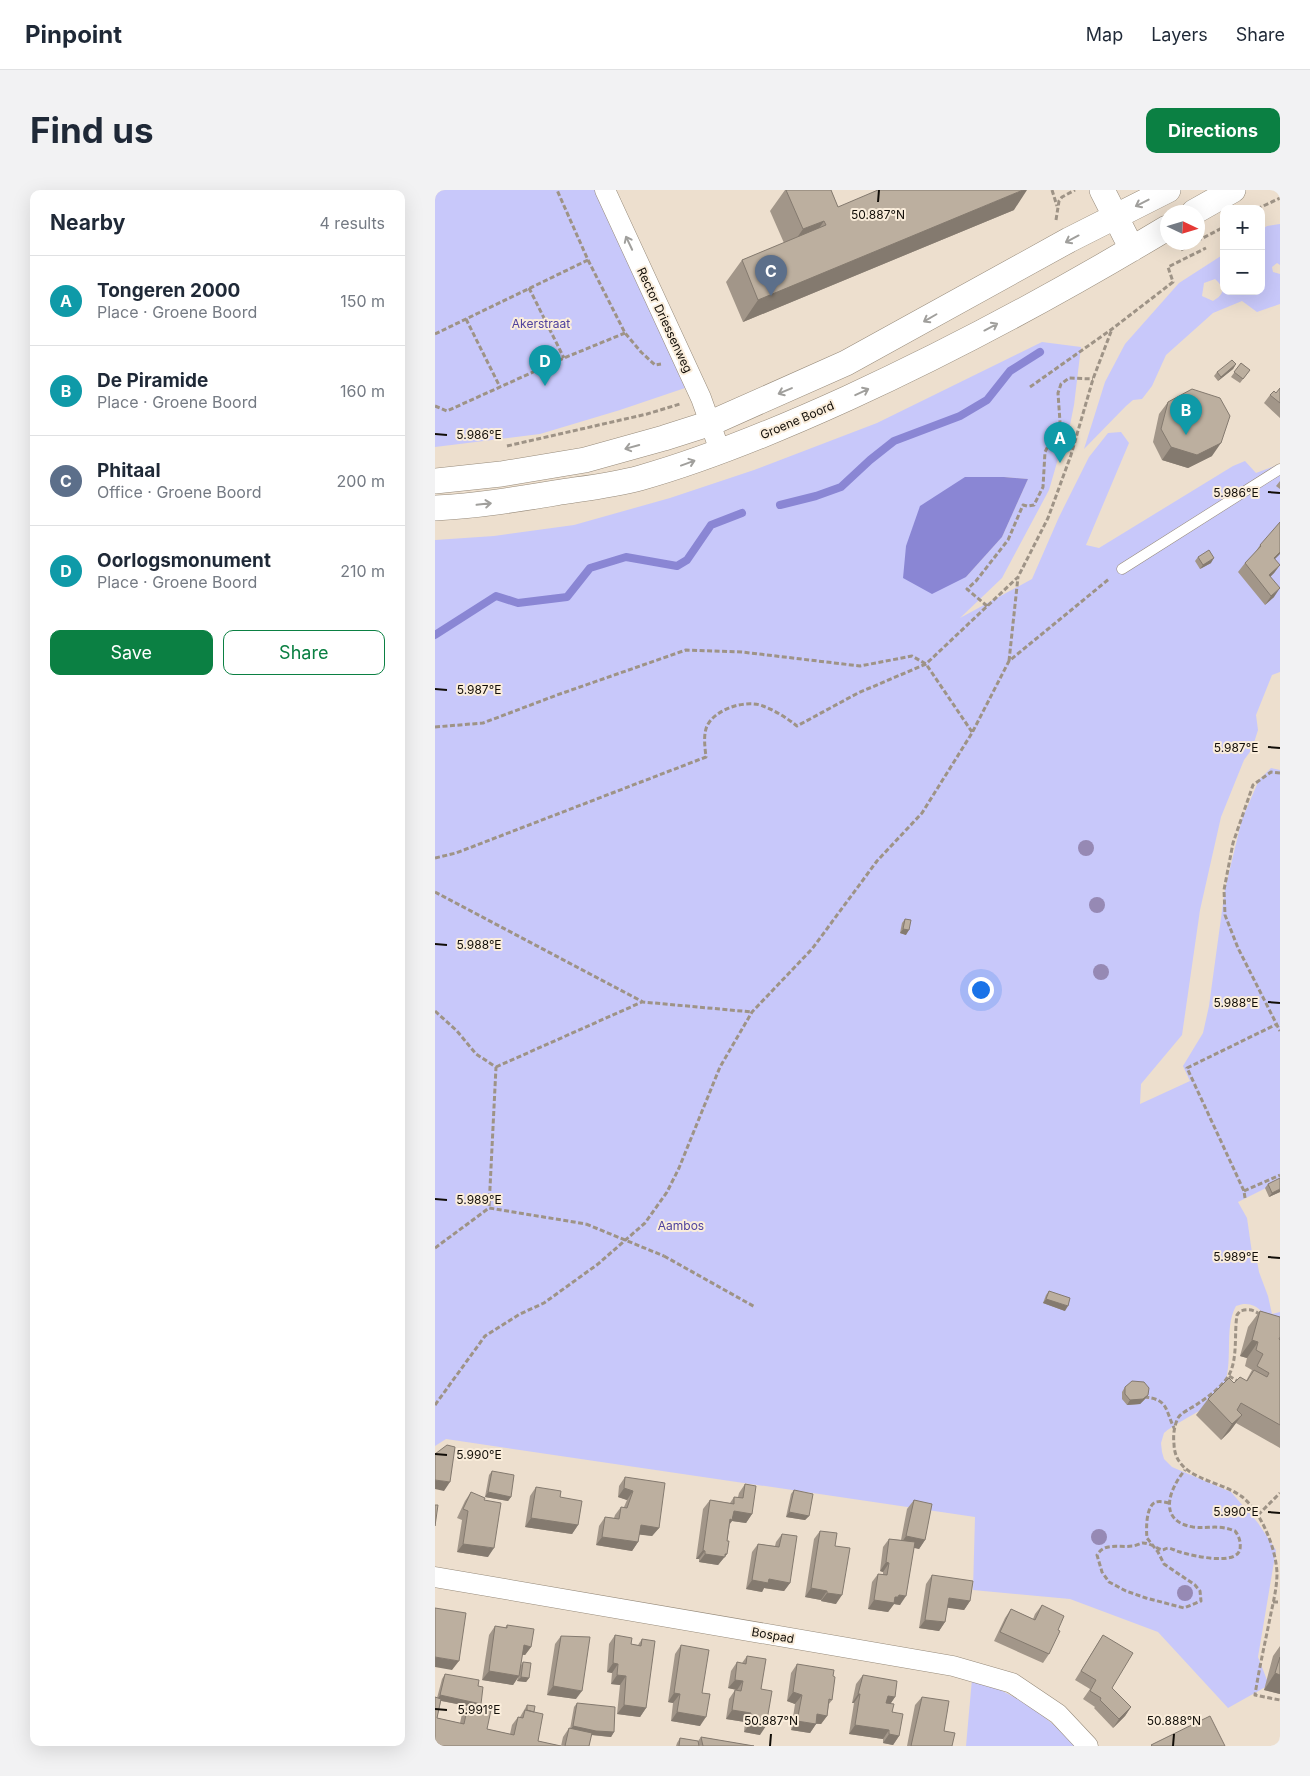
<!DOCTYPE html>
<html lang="en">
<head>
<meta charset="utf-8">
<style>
	body { margin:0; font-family:Inter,sans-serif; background:#f2f2f3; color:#1f2937 }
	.controls { position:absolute; right:15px; top:15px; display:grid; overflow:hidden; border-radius:10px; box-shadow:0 5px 20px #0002 }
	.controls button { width:45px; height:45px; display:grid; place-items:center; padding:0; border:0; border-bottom:1px solid #e0e1e3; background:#fff; color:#1f2937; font:25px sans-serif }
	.compass { position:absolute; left:725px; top:15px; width:45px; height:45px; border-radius:50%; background:#fff; box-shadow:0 5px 20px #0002; rotate:94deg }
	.you { position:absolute; left:545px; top:799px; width:18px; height:18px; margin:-12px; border:4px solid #fff; border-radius:50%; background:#1a73e8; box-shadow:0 0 0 8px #1a73e833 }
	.badge { display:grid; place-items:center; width:32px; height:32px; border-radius:50%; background:#0b8043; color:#fff; font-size:16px; font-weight:700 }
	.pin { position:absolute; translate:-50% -41px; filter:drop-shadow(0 1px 2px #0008) }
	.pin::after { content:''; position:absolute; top:26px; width:18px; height:15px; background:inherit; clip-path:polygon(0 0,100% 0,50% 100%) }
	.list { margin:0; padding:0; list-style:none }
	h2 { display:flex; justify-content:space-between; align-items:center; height:65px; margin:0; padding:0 20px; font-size:21px }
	h2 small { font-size:16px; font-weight:400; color:#747a83 }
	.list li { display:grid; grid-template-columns:32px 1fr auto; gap:15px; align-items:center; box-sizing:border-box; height:90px; padding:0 20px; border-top:1px solid #e0e1e3 }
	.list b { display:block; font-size:19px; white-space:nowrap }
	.list p { margin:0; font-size:16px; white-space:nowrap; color:#747a83 }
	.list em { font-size:16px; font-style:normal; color:#747a83 }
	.actions { display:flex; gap:10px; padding:15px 20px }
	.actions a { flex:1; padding:11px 0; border:1px solid #0b8043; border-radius:10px; text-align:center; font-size:18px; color:#0b8043 }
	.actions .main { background:#0b8043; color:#fff }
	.map { position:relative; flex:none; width:845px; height:1556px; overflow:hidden; border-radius:10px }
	header { display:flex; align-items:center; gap:30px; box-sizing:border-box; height:70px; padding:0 25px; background:#fff; border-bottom:1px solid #e0e1e3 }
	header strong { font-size:24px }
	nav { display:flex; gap:28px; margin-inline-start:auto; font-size:18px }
	.intro { display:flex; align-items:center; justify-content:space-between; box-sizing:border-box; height:120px; padding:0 30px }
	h1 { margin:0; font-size:35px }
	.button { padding:12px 22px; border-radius:10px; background:#0b8043; color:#fff; font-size:18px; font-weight:700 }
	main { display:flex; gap:30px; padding:0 30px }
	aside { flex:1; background:#fff; border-radius:10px; box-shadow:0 5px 20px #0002 }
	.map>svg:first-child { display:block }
</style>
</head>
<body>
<header>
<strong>Pinpoint</strong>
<nav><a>Map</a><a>Layers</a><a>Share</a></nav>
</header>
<div class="intro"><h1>Find us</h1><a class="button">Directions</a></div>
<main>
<aside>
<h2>Nearby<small>4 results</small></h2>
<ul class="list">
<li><span class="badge" style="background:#0f9aa8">A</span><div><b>Tongeren 2000</b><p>Place · Groene Boord</p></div><em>150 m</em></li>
<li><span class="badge" style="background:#0f9aa8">B</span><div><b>De Piramide</b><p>Place · Groene Boord</p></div><em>160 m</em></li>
<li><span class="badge" style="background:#5c6f8a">C</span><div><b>Phitaal</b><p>Office · Groene Boord</p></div><em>200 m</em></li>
<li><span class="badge" style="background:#0f9aa8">D</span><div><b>Oorlogsmonument</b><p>Place · Groene Boord</p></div><em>210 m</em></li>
</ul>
<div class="actions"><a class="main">Save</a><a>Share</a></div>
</aside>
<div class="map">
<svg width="845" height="1556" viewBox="0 0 845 1556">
	<rect width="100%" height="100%" fill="#eddfce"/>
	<path fill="#c8c8fa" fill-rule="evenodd" d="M0 0H162L250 198 185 220 105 244 0 257Z
		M845 34V75L842 73 837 77 838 82 845 84V114L822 122 807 111 778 123 731 165 717 196 707 209 698 210 691 216 649 259 670 192 690 154 744 93 789 64V101H826V40L832 36ZM780 89C790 98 790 104 778 111L767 106 769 93Z
		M607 152 646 157 639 215 634 240 625 262 614 300 567 388 525 428 597 389 624 327 654 267 673 243 686 242 694 253 651 355 664 358 798 276 810 271 821 283 845 274V482L837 485 821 525 823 540 817 559 809 570 786 627 765 720 747 845 706 894 705 914 755 891 748 876 768 843 774 816 790 699 807 629 824 590 836 578 845 580V991L803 1012 812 1028 817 1063 822 1071 824 1082 833 1106 837 1124 845 1122V1160C839 1141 828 1105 801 1116 788 1139 800 1176 787 1199 774 1221 748 1227 729 1243L726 1253 727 1262 729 1269 737 1277 796 1302 823 1333 841 1360 823 1467 834 1495 793 1518 723 1442 635 1409 538 1400 540 1327 11 1249 0 1256V350L59 346 139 335 235 308 319 280 442 233ZM530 287H569L593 289 567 347 531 387Z
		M537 1489 558 1496 596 1516 637 1550 642 1556H531Z"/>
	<path fill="#8a86d4" d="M530 287H569L593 289 567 347 531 387 497 404 468 388 471 356 485 316Z"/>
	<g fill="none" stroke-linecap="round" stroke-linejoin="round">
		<path stroke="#8a86d4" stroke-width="8" d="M345 315 381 306 406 297 435 270 459 251 525 226 552 210 575 181 605 162
			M0 445 61 406 83 413 132 407 155 378 191 367 242 376 252 370 276 335 307 323"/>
		<defs>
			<path id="service" d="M687 379 845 279"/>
			<path id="minor" d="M170 0 266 208 285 261
				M0 1387 518 1476 577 1493 623 1524 653 1556"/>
			<path id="tertiary" d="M667 0 697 59
				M759 22 798 0
				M0 291 66 284 150 270 229 248 276 233 411 173 634 50 733 0
				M0 318C43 316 84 309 126 302 153 298 179 295 205 288 276 268 345 239 413 208 522 158 629 100 732 38"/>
		</defs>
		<use href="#service" stroke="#968a7a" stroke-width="11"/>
		<use href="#minor" stroke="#968a7a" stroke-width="21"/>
		<use href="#tertiary" stroke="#968a7a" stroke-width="26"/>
		<path stroke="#9e9386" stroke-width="3" stroke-dasharray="5 2.5" stroke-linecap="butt" d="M617 0 622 16
			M822 19 845 8
			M621 30 624 11 627 7 640 0
			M762 51 789 37
			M746 60 760 52
			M153 70 190 143 206 162 220 175 226 174
			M94 98 129 168
			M31 129 65 197
			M0 144 153 70 122 0
			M595 197 677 139 738 92 733 77 771 58
			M0 216 12 221 129 168 190 143
			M72 256 212 224 245 214
			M552 416 532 399 541 391 573 350 588 315 592 316 599 315 608 297 610 262 625 232 623 203 626 194 634 188 658 189
			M574 471 583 387
			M0 537 48 533 122 505 251 460 307 462 425 476 477 466 491 474 537 542
			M845 583 836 582 818 595 798 653 789 700 790 725 803 758 845 841
			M0 668 21 663 271 567C270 558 268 545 272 536 280 519 311 509 328 516 339 520 352 528 362 536L423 503 491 474 583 387 613 328 636 265 658 189 677 139
			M0 702 208 812 317 822
			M0 821 22 841 41 864 61 877 54 1018
			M61 877 207 812
			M809 1001 845 985
			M810 1008 809 1001 752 878 842 834
			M0 1058 54 1018 151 1034
			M229 1066 320 1117
			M825 1125C819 1119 813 1119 805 1121L802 1125C799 1144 803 1168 794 1185 787 1197 773 1207 761 1215 755 1219 747 1222 743 1228 739 1236 738 1246 739 1254 740 1289 782 1289 806 1306 826 1321 841 1358 842 1383 842 1398 838 1413 835 1428 830 1453 824 1479 820 1505L845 1510
			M794 1186 804 1192
			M709 1207C733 1209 730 1219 739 1238
			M0 1215 50 1146 85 1124 109 1113 163 1074 210 1033 232 1002 244 978 285 877 317 822 377 759 442 671 487 623 537 543 574 471 674 389
			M734 1313C730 1312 725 1311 721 1312 711 1315 711 1339 712 1348L723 1362 729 1374 760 1395 765 1401 766 1411 749 1418 711 1408 691 1401 674 1392 667 1382 662 1365C670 1352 684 1358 697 1356 701 1356 705 1353 708 1353 715 1353 721 1358 727 1360 729 1360 731 1358 734 1358 738 1359 741 1361 745 1362 758 1366 802 1376 805 1359 806 1352 804 1346 800 1341 782 1334 774 1339 758 1337 722 1331 734 1299 750 1280
			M823 1325 845 1303
			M838 1412H845"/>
		<use href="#service" stroke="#fff" stroke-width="10"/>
		<use href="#minor" stroke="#fff" stroke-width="20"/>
		<use href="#tertiary" stroke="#fff" stroke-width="25"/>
		<path stroke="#9e9386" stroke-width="3" stroke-dasharray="5 2.5" stroke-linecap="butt" d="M151 1034 229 1066"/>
	</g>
	<g fill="#9689b4">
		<circle cx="651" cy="658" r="8"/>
		<circle cx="662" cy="715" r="8"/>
		<circle cx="666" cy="782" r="8"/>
		<circle cx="664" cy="1347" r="8"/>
		<circle cx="750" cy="1403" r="8"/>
	</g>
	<path fill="#a29689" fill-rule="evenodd" d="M350 0H396L403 17 579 20 308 132 291 92 307 70 349 53 335 21Z
		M806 173 815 180 805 193 796 187Z
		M801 174 798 179 783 191 779 186 782 182Z
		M845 198V228L829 213 835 205 841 203Z
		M733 212 777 266 753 278 727 270 718 252 724 224Z
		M845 291V299L841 296Z
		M825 355 845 375 839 383 835 387 839 407 830 415 803 382 810 373 819 364Z
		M763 367 776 373 765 379 760 371Z
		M470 729 471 745 465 743 467 733Z
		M833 994 845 1002 834 1007 830 998Z
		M614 1101 630 1121 608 1113 611 1105Z
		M825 1121 845 1127V1258L801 1233 795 1241 786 1250 761 1225 773 1209 799 1193 811 1191 817 1180 810 1176 812 1168 805 1166 813 1137Z
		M690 1197 710 1209 705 1214 692 1215 687 1209V1202Z
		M57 1281 76 1307 73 1311 50 1307 54 1285Z
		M190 1287 224 1338 217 1346 204 1344 203 1352 197 1361 161 1355 164 1336 170 1327 179 1328 180 1325 186 1317H189L192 1310 183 1307 184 1296Z
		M310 1294 317 1324 311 1333 297 1331 295 1334 292 1351V1364L283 1375 264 1372V1369H261L268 1319 275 1310 295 1313 299 1307H303L304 1303Z
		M101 1297 125 1307 143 1335 137 1344 90 1337 95 1306Z
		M359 1300 374 1326 370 1330 351 1327 356 1304Z
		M36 1302 53 1367 22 1362 27 1330 22 1328 30 1311Z
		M479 1310 490 1350 484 1359 479 1357 465 1415 459 1414 453 1422 433 1419 437 1392 443 1384H448V1382L445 1381 448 1357 454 1349 466 1350 472 1319Z
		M385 1341 400 1356 401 1414 386 1411V1410L370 1407 379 1349Z
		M347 1344 355 1393 349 1401 329 1398 327 1402 311 1399 317 1362 323 1354 340 1356 341 1352Z
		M497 1385 535 1411 529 1420 512 1417 510 1432 504 1441 484 1438 491 1394Z
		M607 1415 623 1440 614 1464 608 1473 559 1451 570 1428 576 1419 598 1429 600 1424Z
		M72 1435 96 1457 90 1465H87L86 1475 88 1472 94 1488 91 1492 82 1491 83 1487 78 1495 47 1490 54 1445 60 1436 70 1438Z
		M180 1445 196 1454 203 1455 207 1449 211 1518 205 1527 182 1524 185 1495 176 1494 177 1483 172 1482 174 1454Z
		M668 1445 677 1498 696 1517 690 1526 678 1538 659 1518 660 1517 648 1509 655 1499 640 1490Z
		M126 1446 141 1509 112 1505 120 1454Z
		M246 1455 267 1503 265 1536 236 1531 238 1513 233 1512 240 1464Z
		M845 1456V1504L829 1500 838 1466Z
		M312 1466 326 1499 325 1545 309 1542 310 1532 291 1529 294 1509 300 1500 302 1501V1500L293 1498 296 1481 302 1472 307 1473Z
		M362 1474 398 1486 397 1510 394 1514 392 1526 386 1534H381L375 1543 356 1540 360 1514 352 1511 356 1483Z
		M10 1484 43 1496V1517L52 1539 75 1544 77 1535 83 1527H85L92 1515 99 1522 103 1551 126 1556 128 1547 134 1538 135 1539 139 1517 142 1513 179 1542 176 1547 156 1545 154 1556H0L2 1508 7 1489ZM6 1511 32 1516 27 1524 25 1533 2 1528Z
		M428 1485 460 1507 455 1514 464 1546 458 1555 448 1553V1549L414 1544 419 1513H417L421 1494Z
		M487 1507 509 1541 517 1556H472L480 1515Z
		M266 1547 319 1556H241L242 1553 245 1548 263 1551Z
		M845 1550V1556H842V1554Z"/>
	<path fill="#847a6f" d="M588 0H592L579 20 308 132 323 110Z
		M389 31 374 53 352 62 368 39Z
		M801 174 798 179 783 191 786 187Z
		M786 253 777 266 753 278 727 270 736 257Z
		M845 362V364L832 377 839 368Z
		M779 368 776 373 765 379 768 375Z
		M845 375 839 383 828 394 834 385Z
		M845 398 839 407 830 415 836 406Z
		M468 739 474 740 471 745 465 743Z
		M845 999V1002L834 1007 837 1003Z
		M611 1109 633 1116 630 1121 608 1113Z
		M817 1150 823 1152 812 1168 805 1166Z
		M713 1205 710 1209 705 1214 692 1215 695 1210Z
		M807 1225 795 1241 786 1250 797 1234Z
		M0 1290 15 1292 9 1301 0 1299Z
		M189 1298 198 1301 192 1310 183 1307Z
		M53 1302 76 1307 73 1311 50 1307Z
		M299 1321 317 1324 311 1333 297 1331 291 1338Z
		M354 1322 374 1326 370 1330 351 1327Z
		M96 1328 143 1335 137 1344 90 1337Z
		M206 1335 224 1338 217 1346 199 1344Z
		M471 1346 490 1350 484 1359 465 1355Z
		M167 1347 203 1352 197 1361 161 1355Z
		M28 1354 59 1358 53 1367 22 1362Z
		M268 1360 270 1361 264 1369H261Z
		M270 1364H292L283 1375 264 1372Z
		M451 1372 454 1373 448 1382 445 1381Z
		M334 1389 355 1393 349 1401 329 1398 327 1402 311 1399 317 1390Z
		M376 1398 392 1401 386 1410 370 1407Z
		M392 1403 407 1405 401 1414 386 1411Z
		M464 1405 471 1406 465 1415 459 1414 453 1422 433 1419 439 1410 460 1407Z
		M514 1408 535 1411 529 1420 507 1417Z
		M490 1430 510 1432 504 1441 484 1438Z
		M89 1455 96 1457 90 1465 83 1464Z
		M0 1467 24 1471 17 1480 0 1477Z
		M178 1473 183 1474 177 1483 172 1482Z
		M54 1481 84 1486 78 1495 47 1490Z
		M840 1483 845 1485V1504L829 1500Z
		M182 1485 191 1486 185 1495 176 1494Z
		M86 1487 94 1488 91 1492 82 1491Z
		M300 1490 308 1491 302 1500 293 1498Z
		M118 1496 147 1501 141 1509 112 1505Z
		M358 1502 367 1505 360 1514 352 1511Z
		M239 1503 245 1504 238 1513 233 1512Z
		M423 1504H425L419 1513H417Z
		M5 1505 46 1514 43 1518 2 1510Z
		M453 1506 460 1507 454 1516 447 1514Z
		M189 1515 211 1518 205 1527 182 1524Z
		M696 1517 690 1526 678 1538 684 1529Z
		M297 1520 316 1523 310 1532 291 1529Z
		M242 1522 271 1527 265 1536 236 1531Z
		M382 1524 392 1526 386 1534 376 1533Z
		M362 1531 381 1534 375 1543 356 1540Z
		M315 1533 331 1536 325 1545 309 1542Z
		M420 1535 454 1540 448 1549 414 1544Z
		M138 1536 179 1542 176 1547 158 1545 135 1540Z
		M454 1544 464 1546 458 1555 448 1553Z"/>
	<path fill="#bcaf9f" stroke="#847a6f" d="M351 0H396L403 17 443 0H588L323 110 307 70 391 35 389 31 368 39Z
		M797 170 801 174 786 187 782 182Z
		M806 173 815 180 808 189 799 182Z
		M845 198V213L835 205 839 201 841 203Z
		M757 199 785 208 795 226 786 253 762 265 736 257 726 239 733 212Z
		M845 332V362L839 368 845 375 834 385 845 398 836 406 810 373 826 356 825 355Z
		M774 360 779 368 768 375 763 367Z
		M470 729 476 730 474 740 468 739Z
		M845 988V999L837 1003 833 994Z
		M614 1101 635 1108 633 1116 611 1109Z
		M825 1121 845 1127V1147L844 1149 845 1150V1235L806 1213 802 1220 807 1225 797 1234 773 1209 794 1188 799 1193 805 1187 812 1191 819 1180 832 1187 834 1183 822 1176 828 1164 821 1160 823 1152 817 1150Z
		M697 1191 709 1192 714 1198 713 1205 708 1209 695 1210 690 1204V1197Z
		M12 1255 20 1257 15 1292 0 1290V1264Z
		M57 1281 79 1285 76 1307 53 1302Z
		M190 1287 230 1293 224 1338 206 1335 203 1352 167 1347 170 1327 184 1329 186 1317 192 1318 198 1301 189 1298Z
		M310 1294 321 1296 317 1324 299 1321 297 1330 295 1329 292 1351H294L292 1364H290V1367L270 1364V1361L268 1360 275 1310 299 1314V1307L308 1308Z
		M101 1297 126 1301 125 1307 147 1311 143 1335 96 1328Z
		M359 1300 378 1304 374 1326 354 1322Z
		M36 1302 50 1308 49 1310 66 1313 59 1358 28 1354 33 1321 28 1319Z
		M479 1310 497 1314 490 1350 471 1346Z
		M0 1315H3L0 1336Z
		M385 1341 402 1343 400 1356 415 1358 407 1405 392 1403V1401L376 1398Z
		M347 1344 362 1346 355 1393 334 1389 333 1393 317 1390 323 1354 344 1357Z
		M454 1349 480 1352 471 1406 464 1405 463 1407H460L459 1413 439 1410 443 1384 452 1385 454 1373 451 1372Z
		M497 1385 538 1391 535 1411 514 1408 510 1432 490 1430Z
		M607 1415 629 1426 623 1440 625 1441 614 1464 565 1442 576 1419 600 1430Z
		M0 1418 31 1423 24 1471 0 1467Z
		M72 1435 99 1439 96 1457 89 1455 84 1486 54 1481 60 1436 72 1438Z
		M180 1445 197 1448 196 1454 206 1456 207 1449 220 1451 211 1518 189 1515 191 1486 182 1485 183 1474 178 1473Z
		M668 1445 698 1463 677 1498 696 1517 684 1529 665 1510 666 1508 655 1501 661 1490 646 1481Z
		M126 1446 155 1447 147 1501 118 1496Z
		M246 1455 274 1460 267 1503 275 1504 271 1527 242 1522 245 1504 239 1503Z
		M312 1466 331 1469 326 1499 337 1501 331 1536 315 1533 316 1523 297 1520 300 1500 306 1501 308 1491 300 1490 302 1472 311 1474Z
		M845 1467V1485L840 1483Z
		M88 1472 96 1473 94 1488 86 1487Z
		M362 1474 399 1480 398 1486 400 1487 397 1510 394 1509 392 1526 382 1524 381 1534 362 1531 367 1505 358 1502Z
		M10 1484 44 1490 43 1496 48 1497 46 1514 5 1505Z
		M428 1485 462 1491 460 1507 453 1506 451 1513 459 1514 457 1522 468 1524 464 1546 454 1544V1540L420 1535 425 1504H423Z
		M0 1507 6 1509 2 1528 29 1534 33 1515 56 1520 52 1539 79 1545 83 1527 88 1528 90 1520 108 1524 103 1551 126 1556H0Z
		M487 1507 514 1511 509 1541 520 1543 517 1556H476Z
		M142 1513 180 1517 179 1542 161 1541 138 1536Z
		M92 1515 100 1516 99 1522 92 1520Z
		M775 1526 790 1556H717L716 1555Z
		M134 1538 157 1543 154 1556H130Z
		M266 1547 319 1556H268Z
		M245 1548 263 1551 264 1556H244Z"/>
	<defs><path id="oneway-shaft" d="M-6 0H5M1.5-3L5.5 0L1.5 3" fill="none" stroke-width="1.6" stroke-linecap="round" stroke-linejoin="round" transform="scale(1.25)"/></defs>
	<g stroke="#a09f9c">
		<use href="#oneway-shaft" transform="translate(707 13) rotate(153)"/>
		<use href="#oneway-shaft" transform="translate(637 49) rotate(152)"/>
		<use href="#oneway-shaft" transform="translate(194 53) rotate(-115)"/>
		<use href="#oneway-shaft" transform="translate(495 128) rotate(150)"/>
		<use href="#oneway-shaft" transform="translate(556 137) rotate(-28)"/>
		<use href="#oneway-shaft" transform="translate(350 201) rotate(157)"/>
		<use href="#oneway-shaft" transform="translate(427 202) rotate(-25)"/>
		<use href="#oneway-shaft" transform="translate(197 257) rotate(165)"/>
		<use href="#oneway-shaft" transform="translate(253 273) rotate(-20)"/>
		<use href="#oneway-shaft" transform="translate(49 314) rotate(-6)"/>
	</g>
	<path fill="none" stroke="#120e08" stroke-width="2" d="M443 12 444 0M0 244 12 245M833 302 845 303M0 499 12 500M833 557 845 558M0 754 12 755M833 812 845 813M0 1009 12 1010M833 1067 845 1068M0 1264 12 1265M833 1322 845 1323M0 1519 12 1520M335 1556 336 1544M738 1556 739 1544"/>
	<g text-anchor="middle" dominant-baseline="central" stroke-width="4" stroke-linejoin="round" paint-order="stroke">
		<g font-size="12" fill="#120e08" stroke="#faeddb">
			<text transform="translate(230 130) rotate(65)">Rector Driessenweg</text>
			<text transform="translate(362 230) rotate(-23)">Groene Boord</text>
			<text transform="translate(338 1445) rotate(10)">Bospad</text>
		</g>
		<g font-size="12" fill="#4f429e" stroke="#faeddb">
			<text x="106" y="133">Akerstraat</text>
			<text x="246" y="1035">Aambos</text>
		</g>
	</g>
	<g font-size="12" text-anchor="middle" fill="#120e08" stroke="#faeddb" stroke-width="4" stroke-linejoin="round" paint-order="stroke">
		<text x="443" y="29">50.887°N</text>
		<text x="44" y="249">5.986°E</text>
		<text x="801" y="307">5.986°E</text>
		<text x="44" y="504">5.987°E</text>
		<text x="801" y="562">5.987°E</text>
		<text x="44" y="759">5.988°E</text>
		<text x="801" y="817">5.988°E</text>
		<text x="44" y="1014">5.989°E</text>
		<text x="801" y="1071">5.989°E</text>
		<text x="44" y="1269">5.990°E</text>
		<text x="801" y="1326">5.990°E</text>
		<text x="44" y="1524">5.991°E</text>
		<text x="336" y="1535">50.887°N</text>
		<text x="739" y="1535">50.888°N</text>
	</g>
</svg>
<div class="controls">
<button>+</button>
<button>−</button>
</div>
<svg class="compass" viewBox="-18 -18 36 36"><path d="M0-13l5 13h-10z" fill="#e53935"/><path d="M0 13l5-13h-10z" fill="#747a83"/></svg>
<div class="you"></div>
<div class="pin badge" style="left:625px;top:273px;background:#0f9aa8">A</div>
<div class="pin badge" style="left:751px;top:245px;background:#0f9aa8">B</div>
<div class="pin badge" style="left:336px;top:106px;background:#5c6f8a">C</div>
<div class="pin badge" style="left:110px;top:196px;background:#0f9aa8">D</div>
</div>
</main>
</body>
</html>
